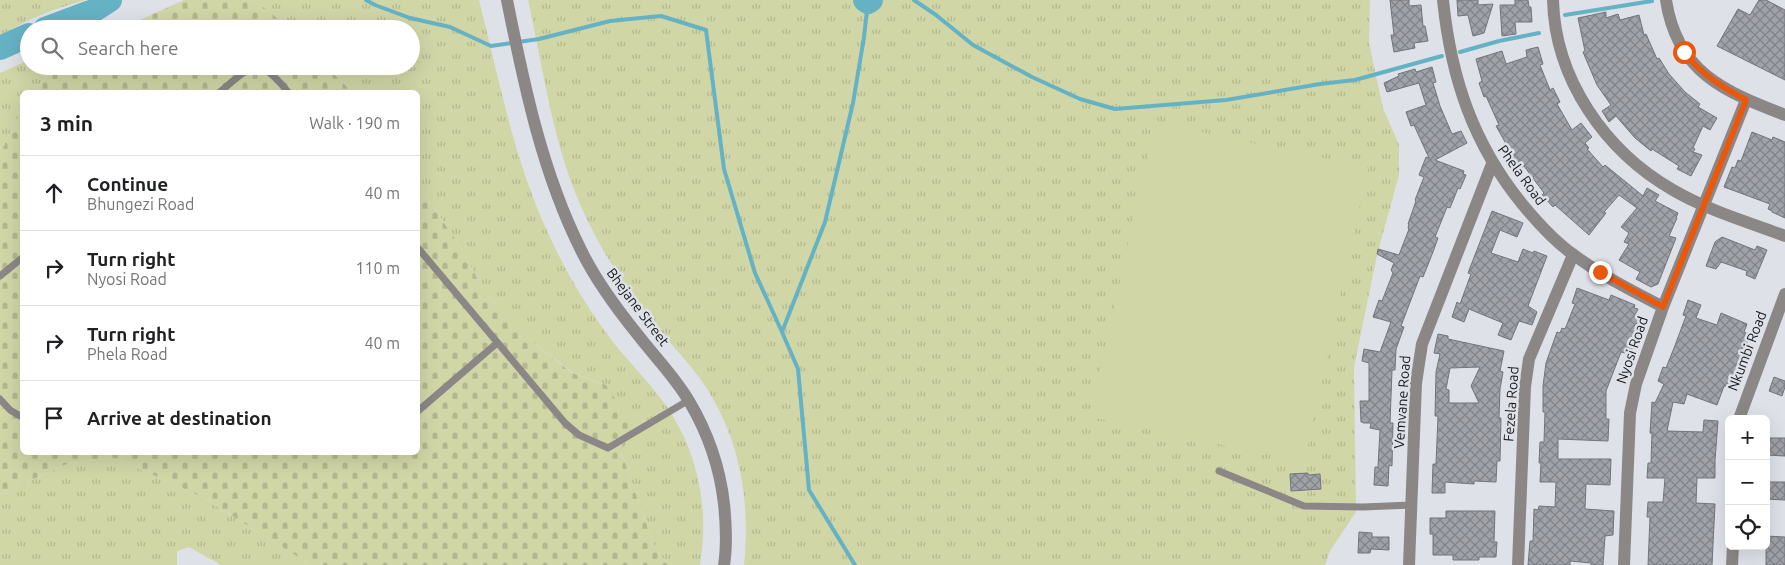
<!DOCTYPE html>
<html lang="en">
<head>
<meta charset="utf-8">
<style>
	body { margin:0; font-family:Ubuntu,sans-serif; background:#f2f2f2; color:#202124 }
	.controls { position:absolute; right:15px; bottom:15px; display:grid; overflow:hidden; border-radius:8px; box-shadow:0 5px 20px #0002 }
	.controls button { width:45px; height:45px; display:grid; place-items:center; padding:0; border:0; border-bottom:1px solid #e0e0e0; background:#fff; color:#202124; font:25px sans-serif }
	.stop { position:absolute; width:15px; height:15px; margin:-11px; border:4px solid #ea580c; border-radius:50%; background:#fff }
	.stop.end { background:#ea580c; border-color:#fff; box-shadow:0 1px 5px #0008 }
	.list { margin:0; padding:0; list-style:none }
	h2 { display:flex; justify-content:space-between; align-items:center; height:65px; margin:0; padding:0 20px; font-size:21px }
	h2 small { font-size:16px; font-weight:400; color:#757577 }
	.list li { display:grid; grid-template-columns:32px 1fr auto; gap:15px; align-items:center; box-sizing:border-box; height:75px; padding:0 20px; border-top:1px solid #e0e0e0 }
	.list b { display:block; font-size:19px; white-space:nowrap }
	.list p { margin:0; font-size:16px; white-space:nowrap; color:#757577 }
	.list em { font-size:16px; font-style:normal; color:#757577 }
	.icon { flex:none; width:28px; height:28px; fill:none; stroke:currentColor; stroke-width:2; stroke-linecap:round; stroke-linejoin:round }
	.map { position:relative; flex:none; width:1785px; height:565px; overflow:hidden }
	.search { position:absolute; background:#fff; box-shadow:0 5px 20px #0002; left:20px; top:20px; width:400px; height:55px; display:flex; align-items:center; gap:12px; box-sizing:border-box; padding:0 18px; border-radius:28px; color:#757577; font-size:19px }
	.panel { position:absolute; background:#fff; box-shadow:0 5px 20px #0002; left:20px; top:90px; width:400px; height:365px; border-radius:8px }
	.map>svg:first-child { display:block }
</style>
</head>
<body>
<div class="map">
<svg width="1785" height="565" viewBox="0 0 1785 565">
	<defs>
		<pattern id="grass-tufts" width="24" height="20" patternUnits="userSpaceOnUse" patternTransform="scale(1.25)"><rect width="24" height="20" fill="#d1d6a7"/><path d="M3 7l-1-3M5 7V3M7 7l1-3M15 17l-1-3M17 17v-4M19 17l1-3" fill="none" stroke="#b3b78f"/></pattern>
		<pattern id="cemetery-stones" width="16" height="16" patternUnits="userSpaceOnUse" patternTransform="scale(1.25)"><rect width="16" height="16" fill="#d1d6a7"/><path d="M2 7V4a2 2 0 0 1 4 0v3zM10 15v-3a2 2 0 0 1 4 0v3z" fill="#b3b78f"/></pattern>
		<pattern id="building-cross-hatch" width="8" height="8" patternUnits="userSpaceOnUse" patternTransform="scale(1.25)"><rect width="8" height="8" fill="#a0a2a9"/><path d="M0 0l8 8M0 8l8-8" fill="none" stroke="#818389"/></pattern>
	</defs>
	<rect width="100%" height="100%" fill="#dfe1e9"/>
	<path fill="url(#grass-tufts)" d="M0 0H85C55 9 25 18 0 38Z
		M251 0H479C499 79 514 161 549 235 566 273 588 309 613 342 629 362 647 380 662 400 697 447 710 507 700 565H668L654 546 621 451 606 385 573 373 530 340 486 295 461 248 418 184V92H352L336 76 323 66H411V29H289L268 10Z
		M528 0H1370L1369 43 1383 108 1399 145V175L1377 255 1354 367 1356 512 1330 551 1325 565H744C750 506 742 449 712 397 697 370 673 348 654 323 627 290 603 254 585 215 553 148 544 72 528 0Z
		M29 60V66H56L33 92H22V107L18 114 0 155V73Z
		M115 458 202 497 311 565H221L189 547 177 551V565H0V494L69 463Z"/>
	<path fill="url(#cemetery-stones)" d="M184 0H251L268 10 289 29H120Z
		M56 66H323L336 76 352 92H33Z
		M22 107V452H418V184L461 248 486 295 530 340 572 373 606 385 634 427 621 451 654 546 668 565H311L202 497 115 458 69 463 0 494V155L18 114Z"/>
	<path fill="#d1d6a7" d="M1155 122 1368 168 1304 462 1090 417Z"/>
	<g fill="none" stroke-linecap="round" stroke-linejoin="round">
		<path stroke="#66b2c5" stroke-width="4" d="M366 0 375 5 410 18 450 27 491 46 539 39 610 21 661 16 706 30 724 169 755 273 782 332
			M914 0 936 15 973 45 1032 77 1080 99 1115 109 1226 100 1320 84 1355 80 1442 56
			M1565 15 1652 1
			M1460 52 1499 41 1539 33
			M855 565 809 490 798 369 782 332 825 222 853 103 864 37 868 2"/>
		<path stroke="#66b2c5" stroke-width="24" d="M865 0 868 2 871 0
			M45 29 93 11 110 0
			M0 48 29 35"/>
	</g>
	<path fill="url(#building-cross-hatch)" stroke="#72747b" fill-rule="evenodd" d="M1390 0H1409V6L1421 5 1423 26H1425L1428 41 1414 43 1415 48 1394 52 1391 35H1394Z
		M1457 0H1478V5L1493 4 1484 33 1473 36 1468 15 1458 16Z
		M1515 0H1528L1529 7H1531L1532 22H1515L1516 34 1502 36 1500 5H1515Z
		M1759 0H1766L1785 10V80L1717 46 1738 9 1750 15Z
		M1606 12V18L1618 14 1620 20 1639 15 1644 35 1646 34 1657 59 1659 58 1669 74 1685 92 1700 104 1698 107 1717 118 1710 130 1703 126 1693 148 1695 149 1693 152 1702 155 1691 176 1677 169 1679 166 1652 149 1651 151 1635 138 1616 116 1609 122 1602 111 1611 105 1597 85 1583 52 1585 51 1578 18Z
		M1538 47 1543 64 1540 65 1550 90 1553 88 1560 102 1557 104 1572 130 1581 123 1592 137 1585 143 1589 148 1587 149 1603 167 1605 165 1643 196 1647 188 1659 195 1655 201 1678 213 1676 218H1677L1669 236 1676 238 1658 284 1651 287 1636 279 1640 272 1619 260 1629 244 1624 242 1629 233 1621 227 1637 208 1619 195 1604 212 1606 213 1589 235 1555 205 1553 207 1542 195 1544 193 1524 166 1518 170 1514 165 1512 166 1506 157 1510 154 1508 150 1509 149 1496 126 1499 125 1486 96 1484 97 1479 83 1482 81 1476 59 1502 51 1506 64 1527 57 1526 50Z
		M1432 67 1436 82 1433 83 1440 106 1452 134 1461 131 1467 143 1435 160 1464 171 1463 174 1466 175 1460 189 1458 188 1450 208 1447 207 1435 237 1438 238 1433 252 1423 277 1420 276 1401 326 1404 327 1396 349 1395 370H1392L1390 423H1393L1392 466 1389 465 1388 486 1374 485 1375 467H1378L1380 430 1370 428 1371 423H1363V422H1361L1360 401H1369V363L1362 361 1364 349 1380 352 1391 322 1373 317 1379 300 1382 301 1393 273 1391 270 1394 263 1377 254 1378 249 1399 255 1409 229 1408 228 1409 224H1408L1416 201 1415 200 1424 177 1419 175 1426 157 1429 158 1414 125 1411 126 1406 112 1426 105 1419 83 1387 92 1384 83 1399 76 1398 74 1415 69 1416 72Z
		M1752 132 1772 140 1773 137 1785 142V218L1772 212V211L1768 209 1770 204 1724 187 1732 167 1735 168 1738 160 1741 161Z
		M1492 211 1523 223 1517 237 1500 230 1491 253 1518 262 1523 249 1533 253 1534 251 1547 256 1528 306 1537 312 1532 325 1519 321 1511 340 1498 335 1503 323 1469 309 1464 322 1452 317 1457 302 1460 304 1471 274 1468 273Z
		M1722 237 1755 250 1757 246 1767 250 1755 279 1746 275 1747 271 1721 262 1716 269 1706 266 1715 242Z
		M1577 288 1609 300 1611 295 1635 305 1634 308 1638 309 1635 315 1645 319 1632 350 1627 348 1625 353 1621 352 1606 391V419H1609L1608 441 1558 439V459H1611L1610 485 1586 484 1585 509 1614 511 1613 535 1605 536 1603 565H1591V563L1570 561V565H1528L1530 541H1533L1534 509 1538 510 1539 506 1555 507 1556 482H1540L1541 463H1539L1540 442H1544L1545 412H1543V386L1546 363 1557 332 1560 333 1562 328 1565 329 1575 304 1572 303Z
		M1688 300 1701 305 1696 318 1717 325 1721 313 1747 324 1744 332 1750 335 1729 388 1724 386 1717 405 1687 394 1684 404 1673 402 1667 431 1703 432 1704 420 1718 421 1715 460V478H1697L1696 503 1715 504 1712 565H1648L1650 517H1647L1648 502H1663L1665 478H1647L1648 463H1651L1652 433H1650L1652 402 1655 403 1664 384 1658 381 1663 367 1666 368 1674 348 1686 316 1683 315Z
		M1438 334 1448 336V339L1504 351 1500 371 1503 372 1500 389 1499 418H1501L1500 461H1497L1496 482 1474 481V484L1445 482V493H1432L1433 464H1436L1438 416H1435L1436 372 1440 354 1434 353ZM1480 367 1471 386 1479 403H1449V390L1446 389 1450 368Z
		M1774 377 1785 381V387L1782 396 1769 391Z
		M1766 438H1785V456L1766 455Z
		M1308 473V475L1320 474 1321 489 1291 491 1290 474Z
		M1766 482H1785V500L1766 499Z
		M1446 511H1495L1494 542H1497L1496 557H1479V560H1453V555H1433V534H1430V518H1446Z
		M1359 532 1372 533V537H1389V550L1371 549 1370 553H1358Z
		M1766 536 1785 537V565H1766Z"/>
	<g fill="none" stroke-linecap="round" stroke-linejoin="round">
		<path stroke="#8b8787" stroke-width="7" d="M220 92C252 65 258 55 288 92
			M418 248 565 423 579 435 608 448 689 400
			M0 276 22 258
			M0 399 10 410 22 417
			M418 411 497 343
			M1219 471 1304 506 1363 507 1412 505"/>
		<path stroke="#8b8787" stroke-width="12" d="M1443 0C1451 78 1473 144 1523 205 1538 223 1555 242 1574 255 1602 276 1633 291 1663 307
			M1553 0C1555 79 1605 151 1673 190 1707 210 1748 222 1785 236
			M1666 0C1677 72 1723 91 1785 115
			M1739 419 1785 294
			M1409 565 1416 383 1422 344 1492 164
			M1518 565 1525 387 1529 359 1573 255
			M1624 565 1630 413 1636 384 1663 307 1746 100
			M1732 565 1733 546"/>
		<path stroke="#8b8787" stroke-width="12" d="M507 0C524 85 542 172 581 250 596 281 617 309 638 335 655 357 675 377 689 401 708 433 720 468 724 504 726 523 727 546 724 565"/>
	</g>
	<g fill="none" stroke-linecap="round" stroke-linejoin="round">
		<path stroke="#ea580c" stroke-width="6" d="M1600 272 1663 307 1746 100C1722 87 1701 74 1684 52"/>
	</g>
	<g text-anchor="middle" dominant-baseline="central" stroke-width="5" stroke-linejoin="round" paint-order="stroke">
		<g font-size="14" fill="#16171a" stroke="#dfe1e9">
			<text transform="translate(1522 175) rotate(54)">Phela Road</text>
			<text transform="translate(638 307) rotate(53)">Bhejane Street</text>
			<text transform="translate(1632 350) rotate(-71)">Nyosi Road</text>
			<text transform="translate(1747 351) rotate(-69)">Nkumbi Road</text>
			<text transform="translate(1402 402) rotate(-86)">Vemvane Road</text>
			<text transform="translate(1511 404) rotate(-86)">Fezela Road</text>
		</g>
	</g>
</svg>
<div class="controls">
<button>+</button>
<button>−</button>
<button><svg class="icon" aria-label="locate" viewBox="0 0 24 24"><circle cx="12" cy="12" r="6"/><path d="M12 2v4M12 18v4M2 12h4M18 12h4"/></svg></button>
</div>
<div class="stop" style="left:1684px;top:52px"></div>
<div class="stop end" style="left:1600px;top:272px"></div>
<div class="search"><svg class="icon" aria-label="search" viewBox="0 0 24 24"><circle cx="10" cy="10" r="6"/><path d="M15 15l6 6"/></svg>Search here</div>
<section class="panel">
<h2>3 min<small>Walk · 190 m</small></h2>
<ul class="list">
<li><svg class="icon" aria-label="ahead" viewBox="0 0 24 24"><path d="M12 20V5M6 11l6-6 6 6"/></svg><div><b>Continue</b><p>Bhungezi Road</p></div><em>40 m</em></li>
<li><svg class="icon" aria-label="right" viewBox="0 0 24 24"><path d="M7 20v-9h11M14 6l5 5-5 5"/></svg><div><b>Turn right</b><p>Nyosi Road</p></div><em>110 m</em></li>
<li><svg class="icon" aria-label="right" viewBox="0 0 24 24"><path d="M7 20v-9h11M14 6l5 5-5 5"/></svg><div><b>Turn right</b><p>Phela Road</p></div><em>40 m</em></li>
<li><svg class="icon" aria-label="arrive" viewBox="0 0 24 24"><path d="M6 21V4h12l-3 4 3 4H6"/></svg><div><b>Arrive at destination</b></div></li>
</ul>
</section>
</div>
</body>
</html>
